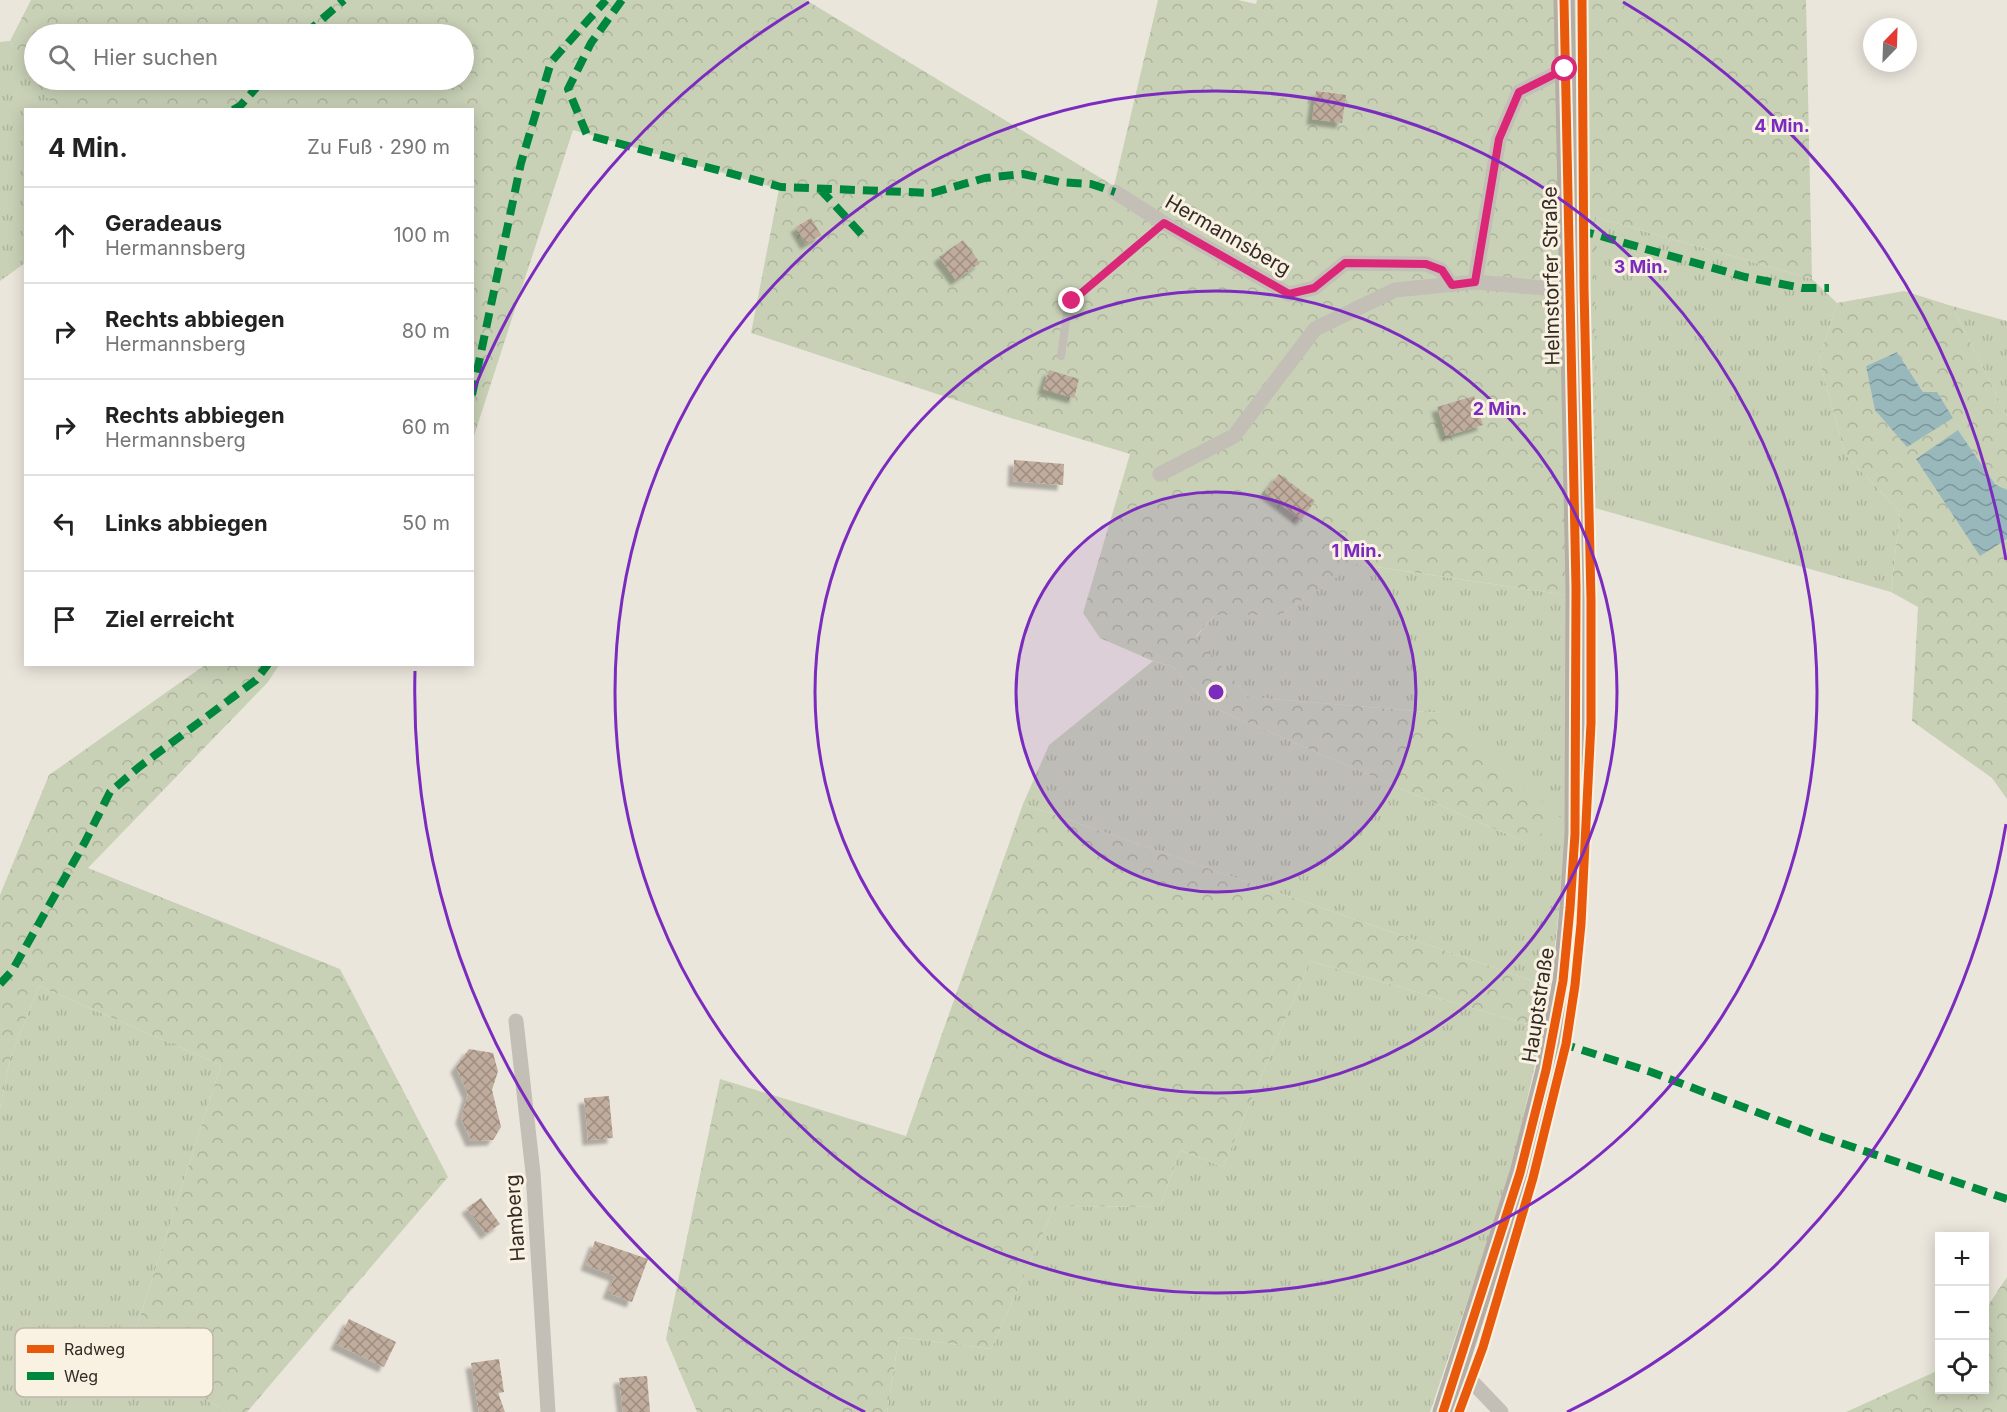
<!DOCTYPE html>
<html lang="de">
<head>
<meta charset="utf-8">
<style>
	body { margin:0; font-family:Inter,sans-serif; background:#f2f2f2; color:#222 }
	.controls { position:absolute; right:18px; bottom:18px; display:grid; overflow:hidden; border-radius:0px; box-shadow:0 3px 15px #0003 }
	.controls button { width:54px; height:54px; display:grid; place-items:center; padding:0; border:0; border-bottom:2px solid #e0e0e0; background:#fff; color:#222; font:30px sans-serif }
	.compass { position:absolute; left:1863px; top:18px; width:54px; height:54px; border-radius:50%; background:#fff; box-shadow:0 3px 15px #0003; rotate:23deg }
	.stop { position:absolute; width:18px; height:18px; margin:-14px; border:4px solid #db2777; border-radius:50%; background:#fff }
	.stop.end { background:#db2777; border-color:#fff; box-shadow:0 2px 6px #0008 }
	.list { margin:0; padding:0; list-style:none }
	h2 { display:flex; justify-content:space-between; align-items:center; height:78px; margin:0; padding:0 24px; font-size:26px }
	h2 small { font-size:20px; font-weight:400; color:#767676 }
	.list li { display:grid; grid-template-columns:39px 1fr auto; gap:18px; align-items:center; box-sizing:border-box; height:96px; padding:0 24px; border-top:2px solid #e0e0e0 }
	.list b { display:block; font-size:22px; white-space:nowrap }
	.list p { margin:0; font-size:20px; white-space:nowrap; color:#767676 }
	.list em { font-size:20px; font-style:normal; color:#767676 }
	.icon { flex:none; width:33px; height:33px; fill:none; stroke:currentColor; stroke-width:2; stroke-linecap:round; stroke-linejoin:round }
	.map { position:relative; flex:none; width:2007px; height:1412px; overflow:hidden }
	.search { position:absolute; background:#fff; box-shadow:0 3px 15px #0003; left:24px; top:24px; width:450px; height:66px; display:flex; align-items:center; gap:15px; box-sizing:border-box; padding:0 21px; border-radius:33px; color:#767676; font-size:22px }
	.panel { position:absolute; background:#fff; box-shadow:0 3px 15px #0003; left:24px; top:108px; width:450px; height:558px; border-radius:0px }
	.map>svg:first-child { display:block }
</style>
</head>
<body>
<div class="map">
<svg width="2007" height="1412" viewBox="0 0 2007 1412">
	<defs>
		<pattern id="grass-tufts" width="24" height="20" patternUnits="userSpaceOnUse" patternTransform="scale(1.5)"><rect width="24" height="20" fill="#c8d1b6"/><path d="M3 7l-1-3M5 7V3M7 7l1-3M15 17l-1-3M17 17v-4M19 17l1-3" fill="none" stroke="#acb49c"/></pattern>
		<pattern id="forest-crowns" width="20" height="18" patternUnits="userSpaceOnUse" patternTransform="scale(1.5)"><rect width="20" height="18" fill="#c8d1b6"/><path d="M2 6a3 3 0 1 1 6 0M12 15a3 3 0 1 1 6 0" fill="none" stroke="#acb49c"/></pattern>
		<pattern id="water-waves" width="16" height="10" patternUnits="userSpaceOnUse" patternTransform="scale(1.5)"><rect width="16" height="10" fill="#98b8bc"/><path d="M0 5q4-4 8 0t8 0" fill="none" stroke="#7d9699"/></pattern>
		<pattern id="building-cross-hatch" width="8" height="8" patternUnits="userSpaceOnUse" patternTransform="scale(1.5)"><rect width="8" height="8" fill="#c0ac9d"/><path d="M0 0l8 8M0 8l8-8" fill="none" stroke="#9d8c80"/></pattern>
		<filter id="shadow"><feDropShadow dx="-5.5" dy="5.5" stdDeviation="1.5" flood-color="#0004"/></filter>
	</defs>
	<rect width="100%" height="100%" fill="#ebe6dc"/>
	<path fill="url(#grass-tufts)" d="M10 41 53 106 64 109 26 110 25 263 0 281V42Z
		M1595 217 1812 279 1837 303 1819 359 1845 454 1900 512 1891 592 1595 508Z
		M1952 306 2007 321V416Z
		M1356 564 1567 595 1568 835 1550 987 1023 804 1049 745 1153 661 1173 667 1209 706 1528 843 1439 713 1249 697 1195 638 1215 615H1280Z
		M1310 961 1541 1028 1534 1069 1511 1172 1430 1412H887L899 1337 991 1349 1055 1206 1160 1207 1180 1150 1223 1167Z
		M39 986 221 1065 130 1348 225 1412H0V1108L10 1059Z"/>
	<path fill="url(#forest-crowns)" fill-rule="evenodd" d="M31 0H806L1114 186 1158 0H1238L1256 4 1257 0H1806L1812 279 1595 217 1596 682 1567 684 1566 595 1357 564 1280 615H1215L1195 637 1249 697 1439 713 1562 819 1528 843 1209 706 1173 667 1153 661 1100 638 1083 613 1130 454 1001 415 751 333 779 189 573 130 473 439 472 110 64 109 53 106 35 80H464V34H34V79L10 41Z
		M1904 291 1952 306 2007 416V490L1995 484 1958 430 1980 555 2007 539V799L1992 778 1912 721 1918 607 1891 592 1900 512 1845 454 1819 359 1837 303ZM1897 352 1923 392 1866 366Z
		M205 665H279L268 682 88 868 340 969 448 1177 247 1412H225L130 1348 221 1065 39 986 10 1059 0 1108V895L49 775Z
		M1023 804 1550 987 1541 1028 1310 961 1223 1167 1180 1150 1160 1207 1055 1206 991 1349 899 1337 887 1412H697L666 1339 720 1079 906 1136Z
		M2007 1277V1412H1846L1939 1370 1940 1390H1984L1985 1310Z"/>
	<path fill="url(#water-waves)" d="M1897 352 1923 392H1937L1953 418 1907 447 1875 410 1866 366Z
		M1958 430 1995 484 2007 490V539L1980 556 1916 459Z"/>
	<path fill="url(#building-cross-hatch)" filter="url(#shadow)" d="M1316 91 1346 95 1342 123 1312 119Z
		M811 218 821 235 806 244 796 227Z
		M963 240 980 263 956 280 939 257Z
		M1049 370 1079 379 1074 398 1043 389Z
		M1474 396 1483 425 1446 436 1437 407Z
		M1014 460 1064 464 1063 485 1013 481Z
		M1279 474 1315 501 1301 520 1265 492Z
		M469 1049 493 1053 498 1071 492 1090 501 1127 493 1140 471 1141 461 1118 468 1094 456 1067Z
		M609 1096 613 1138 588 1140 584 1098Z
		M481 1198 500 1224 486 1234 467 1208Z
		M595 1241 648 1259 632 1302 608 1293 615 1276 586 1265Z
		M349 1319 396 1342 384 1367 336 1344Z
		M499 1359 504 1392 498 1393 505 1412H479L471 1363Z
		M647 1376 650 1412H623L619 1378Z"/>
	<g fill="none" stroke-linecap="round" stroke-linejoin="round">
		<path stroke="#c3beb6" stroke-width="8" d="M1061 356 1067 313 1072 301 1164 223"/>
		<path stroke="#c3beb6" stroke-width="15" d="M1115 192 1164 223 1289 294 1314 288 1345 263 1426 264 1441 270 1452 285
			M1475 282 1499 139 1519 92 1565 69
			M1160 474 1234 436 1315 329 1395 290 1475 282 1568 290
			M516 1021 533 1173 548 1412
			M1458 1367 1501 1412"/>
		<path stroke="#b4aea6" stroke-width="21" d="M1443 1412 1520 1173 1546 1070 1563 981 1570 908 1575 834 1576 588 1564 0"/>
		<path stroke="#00873e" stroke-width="8" stroke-dasharray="15 8" stroke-linecap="butt" d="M622 0 591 43 568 89 587 135 781 187 932 193 985 178 1023 174 1059 182 1091 184 1115 192
			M305 34 344 0
			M233 110 240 106 263 80
			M820 189 865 238
			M1579 230 1745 277 1802 288H1829
			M472 395 521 163 551 62 606 0
			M0 984 12 971 85 842 110 792 139 767 256 680 268 664
			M1560 1043 1651 1072 1817 1135 2007 1199"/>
		<defs>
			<path id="cycleway" d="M1443 1412 1520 1173 1546 1070 1563 981 1570 908 1575 834 1576 588 1564 0
				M1459 1412 1483 1347 1533 1178 1566 1044 1575 985 1581 924 1591 723V600L1584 288 1582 0"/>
		</defs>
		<use href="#cycleway" stroke="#f9f2e2" stroke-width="13"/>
		<use href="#cycleway" stroke="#e8590c" stroke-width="9"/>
	</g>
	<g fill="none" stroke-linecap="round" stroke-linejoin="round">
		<path stroke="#db2777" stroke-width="8" d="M1072 301 1164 223 1289 294 1314 288 1345 263 1426 264 1442 270 1452 285 1475 282 1499 139 1519 92 1565 69"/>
	</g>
	<circle cx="1216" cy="692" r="200" fill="#7b2cbf" fill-opacity=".12"/>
	<g fill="none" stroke="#7b2cbf" stroke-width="3">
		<circle cx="1216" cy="692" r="200"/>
		<circle cx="1216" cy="692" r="401"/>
		<circle cx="1216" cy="692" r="601"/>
		<path d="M2006 824A801 801 0 0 1 1567 1412M865 1412A801 801 0 0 1 415 671M473 392A801 801 0 0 1 809 2M1623 2A801 801 0 0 1 2006 560"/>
	</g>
	<g text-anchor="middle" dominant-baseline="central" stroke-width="6" stroke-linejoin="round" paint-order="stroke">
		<g font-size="20" fill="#342b25" stroke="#f9f2e2">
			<text transform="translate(1228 235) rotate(30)">Hermannsberg</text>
			<text transform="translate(1551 276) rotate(-91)">Helmstorfer Straße</text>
			<text transform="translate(1538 1005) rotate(-81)">Hauptstraße</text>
			<text transform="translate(515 1218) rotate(-94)">Hamberg</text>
		</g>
	</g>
	<rect x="15" y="1328" width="198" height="69" rx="9" fill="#f9f2e2" stroke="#beb6a9" stroke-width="1.5"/>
	<rect x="27" y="1345" width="27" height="8" fill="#e8590c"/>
	<rect x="27" y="1372" width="27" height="8" fill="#00873e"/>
	<g font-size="16" fill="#342b25">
		<text x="64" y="1355">Radweg</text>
		<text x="64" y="1382">Weg</text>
	</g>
	<circle cx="1216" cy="692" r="9" fill="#7b2cbf" stroke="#f9f2e2" stroke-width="3"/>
	<g font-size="18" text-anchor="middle" font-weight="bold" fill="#7b2cbf" stroke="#f9f2e2" stroke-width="6" stroke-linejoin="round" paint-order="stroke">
		<text x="1782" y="132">4 Min.</text>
		<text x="1641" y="273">3 Min.</text>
		<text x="1500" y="415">2 Min.</text>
		<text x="1357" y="557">1 Min.</text>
	</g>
</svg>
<div class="controls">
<button>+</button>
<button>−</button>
<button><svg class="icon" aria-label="locate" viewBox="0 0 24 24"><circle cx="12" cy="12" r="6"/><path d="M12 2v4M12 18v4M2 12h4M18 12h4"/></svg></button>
</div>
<svg class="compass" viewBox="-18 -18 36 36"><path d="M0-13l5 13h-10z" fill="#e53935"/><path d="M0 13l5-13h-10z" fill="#767676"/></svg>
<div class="stop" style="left:1565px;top:69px"></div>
<div class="stop end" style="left:1072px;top:301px"></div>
<div class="search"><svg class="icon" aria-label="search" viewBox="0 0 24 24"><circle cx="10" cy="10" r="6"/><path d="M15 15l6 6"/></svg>Hier suchen</div>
<section class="panel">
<h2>4 Min.<small>Zu Fuß · 290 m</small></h2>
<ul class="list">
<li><svg class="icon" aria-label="ahead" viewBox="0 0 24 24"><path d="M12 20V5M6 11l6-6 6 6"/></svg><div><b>Geradeaus</b><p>Hermannsberg</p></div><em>100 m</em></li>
<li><svg class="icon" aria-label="right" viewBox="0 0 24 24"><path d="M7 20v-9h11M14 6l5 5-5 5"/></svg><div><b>Rechts abbiegen</b><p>Hermannsberg</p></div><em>80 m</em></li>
<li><svg class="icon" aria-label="right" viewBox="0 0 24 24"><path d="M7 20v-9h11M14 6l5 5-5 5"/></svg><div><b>Rechts abbiegen</b><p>Hermannsberg</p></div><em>60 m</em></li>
<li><svg class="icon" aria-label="left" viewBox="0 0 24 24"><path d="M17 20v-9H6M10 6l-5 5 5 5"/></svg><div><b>Links abbiegen</b></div><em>50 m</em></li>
<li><svg class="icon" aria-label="arrive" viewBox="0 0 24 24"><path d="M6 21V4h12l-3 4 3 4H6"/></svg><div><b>Ziel erreicht</b></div></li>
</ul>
</section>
</div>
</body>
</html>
